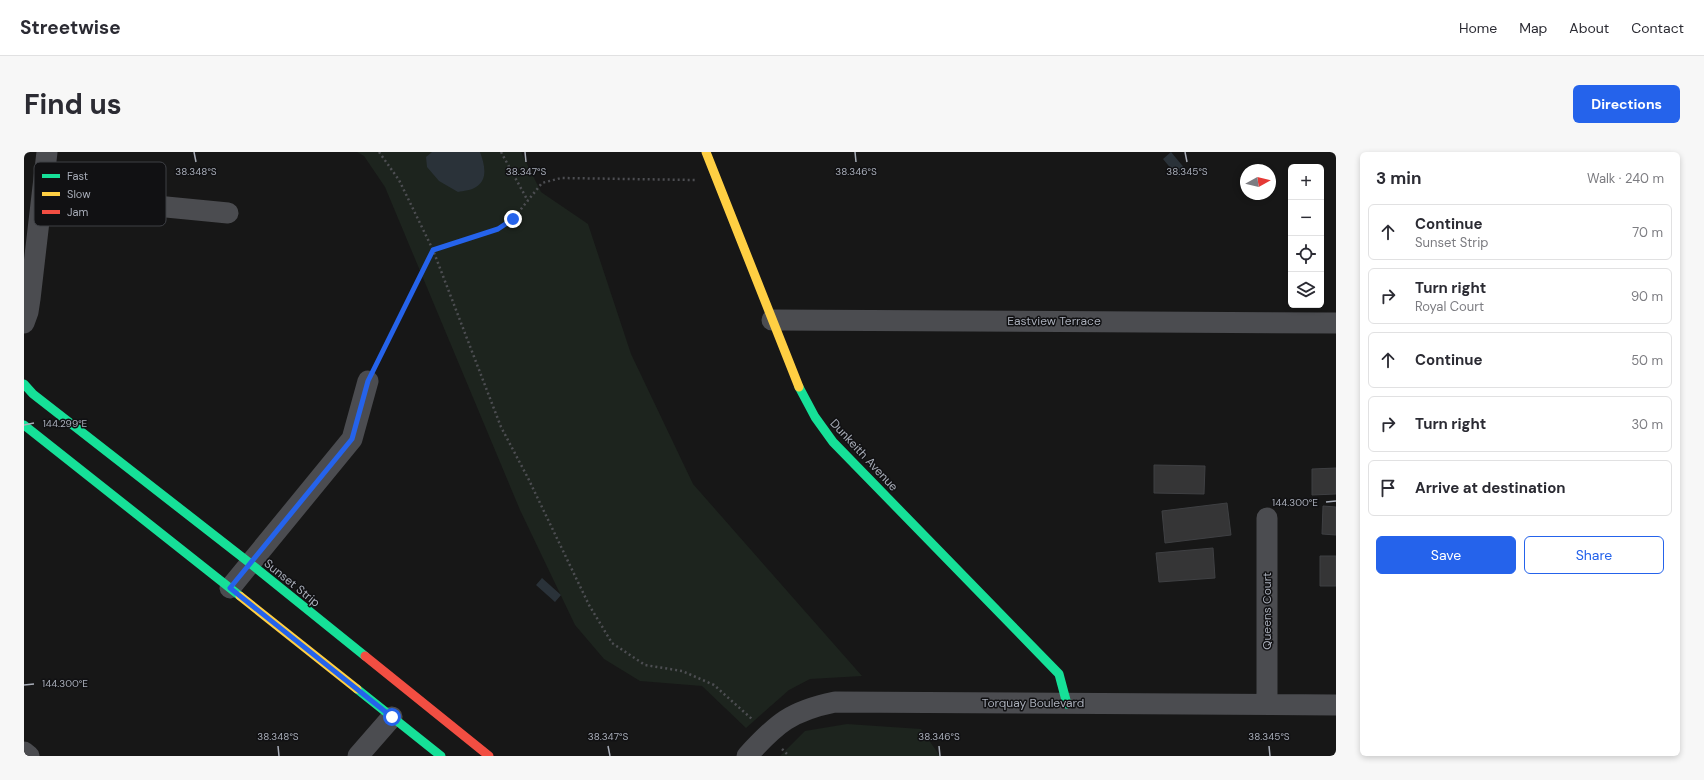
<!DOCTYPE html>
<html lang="en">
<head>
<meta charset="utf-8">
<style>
	body { margin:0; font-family:"DM Sans",sans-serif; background:#f7f7f7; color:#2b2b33 }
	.controls { position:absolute; right:12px; top:12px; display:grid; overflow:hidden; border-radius:6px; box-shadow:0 2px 6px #0003 }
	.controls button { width:36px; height:36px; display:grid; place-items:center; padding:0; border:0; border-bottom:1px solid #e1e1e2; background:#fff; color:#2b2b33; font:20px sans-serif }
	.compass { position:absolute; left:1216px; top:12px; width:36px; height:36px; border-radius:50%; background:#fff; box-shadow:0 2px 6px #0003; rotate:82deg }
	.stop { position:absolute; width:12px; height:12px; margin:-9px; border:3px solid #2563eb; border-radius:50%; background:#fff }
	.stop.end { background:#2563eb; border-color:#fff; box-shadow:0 1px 4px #0008 }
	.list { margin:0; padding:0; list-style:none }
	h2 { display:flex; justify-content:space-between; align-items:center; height:52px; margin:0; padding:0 16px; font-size:17px }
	h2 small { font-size:13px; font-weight:400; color:#7c7c81 }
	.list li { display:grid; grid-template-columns:26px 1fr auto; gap:12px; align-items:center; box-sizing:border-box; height:56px; margin:0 8px 8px; padding:0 8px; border:1px solid #e1e1e2; border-radius:6px }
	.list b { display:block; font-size:15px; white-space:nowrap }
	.list p { margin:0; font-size:13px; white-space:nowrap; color:#7c7c81 }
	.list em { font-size:13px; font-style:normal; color:#7c7c81 }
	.actions { display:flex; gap:8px; padding:12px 16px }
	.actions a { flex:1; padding:9px 0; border:1px solid #2563eb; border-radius:6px; text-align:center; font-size:14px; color:#2563eb }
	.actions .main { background:#2563eb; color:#fff }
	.icon { flex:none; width:22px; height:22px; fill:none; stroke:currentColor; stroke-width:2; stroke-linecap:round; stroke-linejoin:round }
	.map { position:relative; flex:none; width:1312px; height:604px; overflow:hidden; border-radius:6px }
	header { display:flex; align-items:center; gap:24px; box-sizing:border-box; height:56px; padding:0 20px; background:#fff; border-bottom:1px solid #e1e1e2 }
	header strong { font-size:19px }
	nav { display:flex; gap:22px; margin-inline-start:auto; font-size:14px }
	.intro { display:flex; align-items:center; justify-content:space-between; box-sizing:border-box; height:96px; padding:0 24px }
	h1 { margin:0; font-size:28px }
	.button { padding:10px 18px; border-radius:6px; background:#2563eb; color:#fff; font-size:14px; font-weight:700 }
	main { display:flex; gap:24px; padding:0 24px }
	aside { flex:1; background:#fff; border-radius:6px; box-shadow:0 2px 6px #0003 }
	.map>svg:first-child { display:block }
</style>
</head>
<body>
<header>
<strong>Streetwise</strong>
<nav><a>Home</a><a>Map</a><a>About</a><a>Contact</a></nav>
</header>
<div class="intro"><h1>Find us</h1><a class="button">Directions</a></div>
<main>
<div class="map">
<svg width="1312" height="604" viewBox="0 0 1312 604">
	<rect width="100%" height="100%" fill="#171717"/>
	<path fill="#1d241e" d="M333 0H497L517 40 564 72 607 202 669 332 838 524 786 527 765 538 722 576 678 534 616 529 580 507 551 473 496 358 361 35 340 4Z
		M823 572 897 577 916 604H756L781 579Z"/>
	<path fill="#2a3239" d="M408 0H456C460 11 465 27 452 35 448 38 439 39 434 40L415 29 403 15 402 5Z
		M1147 0 1162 18 1154 25 1139 7Z
		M518 426 537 443 531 450 512 433Z"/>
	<path fill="#353536" stroke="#3f4043" d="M1130 313 1181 314 1180 342 1130 341Z
		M1312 316V342L1288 343V317Z
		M1203 351 1207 383 1141 391 1138 359Z
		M1299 354 1312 355V383L1298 382Z
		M1189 396 1191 426 1135 430 1132 401Z
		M1296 404H1312V434H1296Z"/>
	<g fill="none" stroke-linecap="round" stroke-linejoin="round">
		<path stroke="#4d4e52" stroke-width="2.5" stroke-dasharray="2 3" stroke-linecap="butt" d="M355 0 375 28 409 98 477 275 504 326 565 453 588 491 621 513 658 519 690 533 729 568
			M477 0 504 49
			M353 211 409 98 474 77 489 67 518 31 537 26 671 28
			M758 597 765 604"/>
		<path stroke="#4b4c50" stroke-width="21" d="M19 43 204 61
			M748 168 1312 171
			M0 171 4 160 6 147 23 0
			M206 436 328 287 344 229
			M1243 552V366
			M0 600 5 604
			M334 604 368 565
			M723 604C753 571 767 559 811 550L1312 553"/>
		<path stroke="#16e098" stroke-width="9" d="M0 232 9 242 227 412 341 504
			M775 235 791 265 809 290 1035 522 1043 552
			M0 273 216 444
			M333 537 417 604"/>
		<path stroke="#ffcf43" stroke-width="9" d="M682 0 775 235
			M216 444 333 537"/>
		<path stroke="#f24e42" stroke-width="9" d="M341 504 465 604"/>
	</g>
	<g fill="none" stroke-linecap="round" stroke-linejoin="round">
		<path stroke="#2563eb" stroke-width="5" d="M368 565 206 436 328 287 344 229 409 98 474 77 489 67"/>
	</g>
	<path fill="none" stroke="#a8adb8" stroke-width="1.5" d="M170 0 172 10M501 0 502 10M831 0 832 10M1161 0 1163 10M0 273 10 271M1302 350 1312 349M0 533 10 532M254 594 255 604M584 594 586 604M915 594 916 604M1245 594 1246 604"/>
	<g text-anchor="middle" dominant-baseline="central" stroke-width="3" stroke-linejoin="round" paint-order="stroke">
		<g font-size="12" fill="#a8adb8" stroke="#111113">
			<text x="1030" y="169">Eastview Terrace</text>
			<text transform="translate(840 303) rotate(47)">Dunkeith Avenue</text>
			<text transform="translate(268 431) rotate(39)">Sunset Strip</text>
			<text transform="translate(1243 459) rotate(-90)">Queens Court</text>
			<text x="1009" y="551">Torquay Boulevard</text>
		</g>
	</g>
	<rect x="10" y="10" width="132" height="64" rx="6" fill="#111113" stroke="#3e4045" stroke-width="1"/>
	<rect x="18" y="22" width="18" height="4" fill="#16e098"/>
	<rect x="18" y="40" width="18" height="4" fill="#ffcf43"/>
	<rect x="18" y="58" width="18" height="4" fill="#f24e42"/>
	<g font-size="11" fill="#a8adb8">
		<text x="43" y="28">Fast</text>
		<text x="43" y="46">Slow</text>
		<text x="43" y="64">Jam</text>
	</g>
	<g font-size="10" text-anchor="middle" fill="#a8adb8" stroke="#111113" stroke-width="3" stroke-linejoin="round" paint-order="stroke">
		<text x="172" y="23">38.348°S</text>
		<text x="502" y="23">38.347°S</text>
		<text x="832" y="23">38.346°S</text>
		<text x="1163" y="23">38.345°S</text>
		<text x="41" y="275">144.299°E</text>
		<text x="1271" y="354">144.300°E</text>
		<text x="41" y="535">144.300°E</text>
		<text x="254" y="588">38.348°S</text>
		<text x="584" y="588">38.347°S</text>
		<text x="915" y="588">38.346°S</text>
		<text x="1245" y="588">38.345°S</text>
	</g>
</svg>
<div class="controls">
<button>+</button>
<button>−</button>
<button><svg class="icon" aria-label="locate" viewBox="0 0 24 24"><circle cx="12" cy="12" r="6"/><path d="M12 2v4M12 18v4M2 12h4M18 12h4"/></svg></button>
<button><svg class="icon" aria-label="layers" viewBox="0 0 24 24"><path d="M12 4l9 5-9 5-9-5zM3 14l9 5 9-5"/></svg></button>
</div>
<svg class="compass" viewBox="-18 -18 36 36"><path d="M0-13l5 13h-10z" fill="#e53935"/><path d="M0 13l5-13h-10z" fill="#7c7c81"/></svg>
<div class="stop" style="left:368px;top:565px"></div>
<div class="stop end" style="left:489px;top:67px"></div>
</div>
<aside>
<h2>3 min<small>Walk · 240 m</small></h2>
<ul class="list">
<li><svg class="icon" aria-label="ahead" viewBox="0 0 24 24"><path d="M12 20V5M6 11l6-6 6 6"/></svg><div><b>Continue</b><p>Sunset Strip</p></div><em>70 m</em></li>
<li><svg class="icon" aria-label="right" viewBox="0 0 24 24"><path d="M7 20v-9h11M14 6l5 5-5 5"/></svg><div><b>Turn right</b><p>Royal Court</p></div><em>90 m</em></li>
<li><svg class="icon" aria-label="ahead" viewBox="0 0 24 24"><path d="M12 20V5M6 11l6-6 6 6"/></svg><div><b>Continue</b></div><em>50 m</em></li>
<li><svg class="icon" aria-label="right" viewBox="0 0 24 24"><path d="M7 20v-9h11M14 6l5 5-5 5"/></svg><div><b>Turn right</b></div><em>30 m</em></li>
<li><svg class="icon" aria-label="arrive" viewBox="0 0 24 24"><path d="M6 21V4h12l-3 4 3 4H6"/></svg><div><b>Arrive at destination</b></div></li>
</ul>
<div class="actions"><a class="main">Save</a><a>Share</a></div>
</aside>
</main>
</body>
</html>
